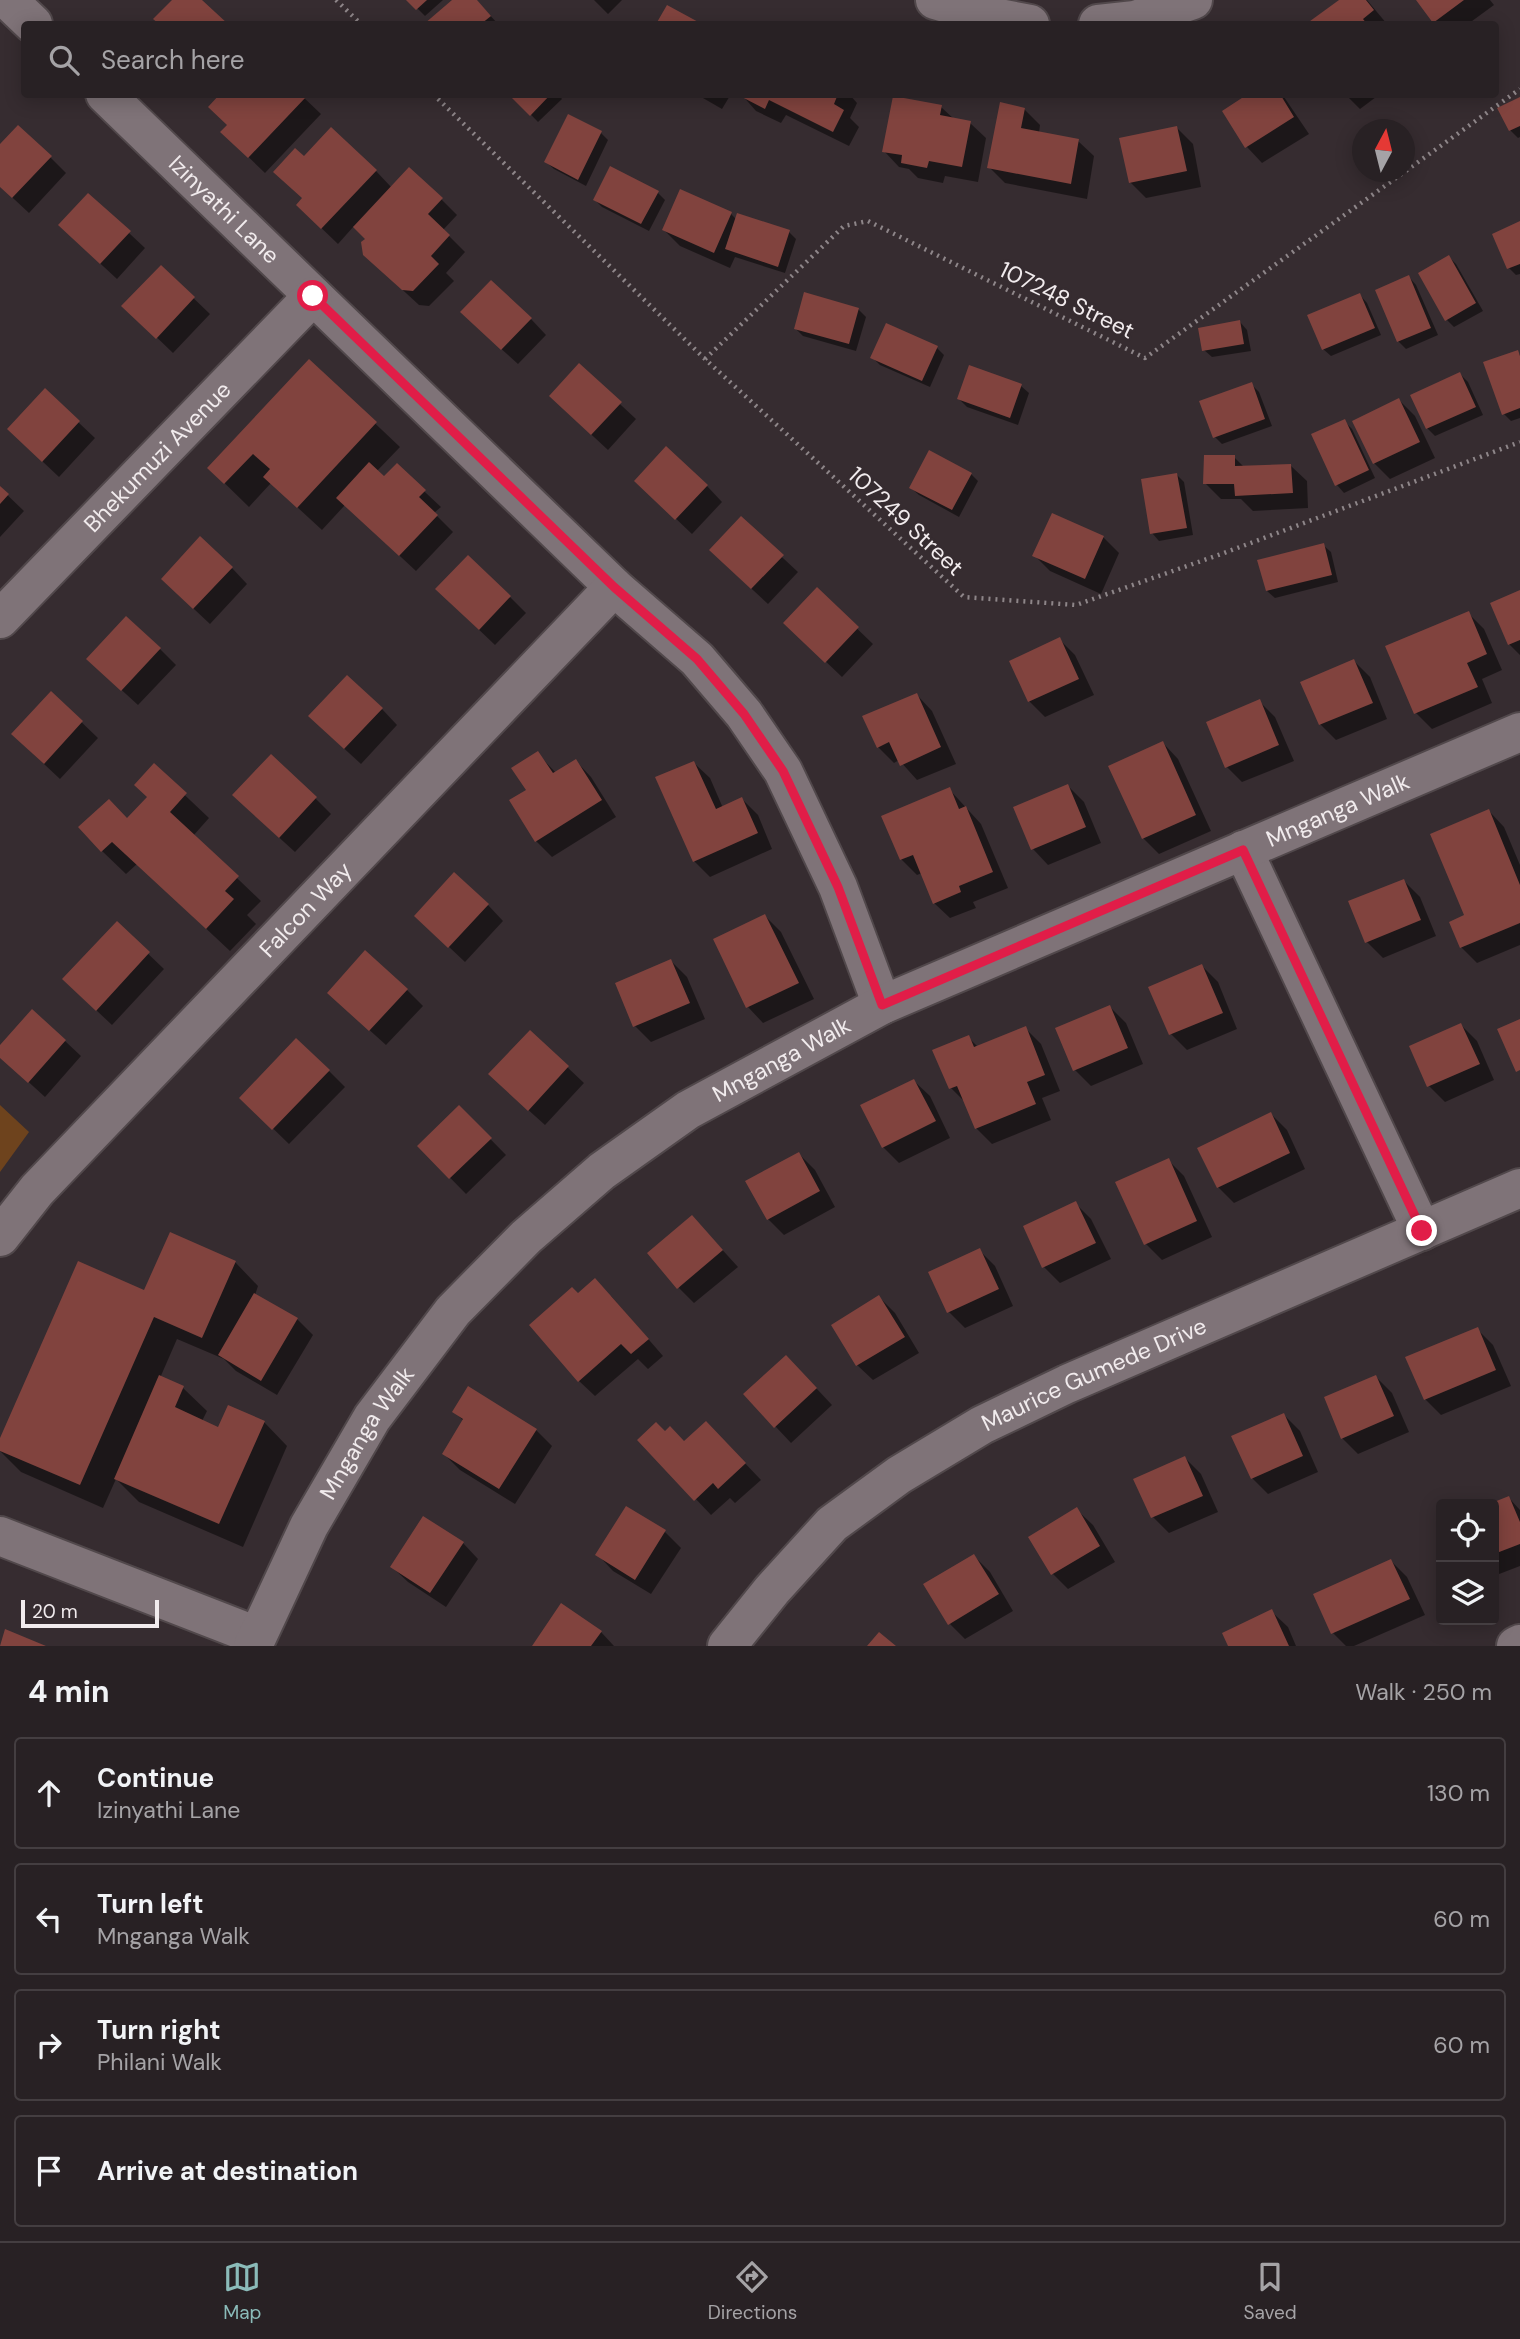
<!DOCTYPE html>
<html lang="en">
<head>
<meta charset="utf-8">
<style>
	body { margin:0; font-family:"DM Sans",sans-serif; background:#30292c; color:#f1f3f6 }
	.controls { position:absolute; right:21px; bottom:21px; display:grid; overflow:hidden; border-radius:7px; box-shadow:0 4px 18px #0003 }
	.controls button { width:63px; height:63px; display:grid; place-items:center; padding:0; border:0; border-bottom:2px solid #443e41; background:#282124; color:#f1f3f6; font:35px sans-serif }
	.compass { position:absolute; left:1352px; top:119px; width:63px; height:63px; border-radius:50%; background:#282124; box-shadow:0 4px 18px #0003; rotate:7deg }
	.scale { position:absolute; left:21px; bottom:18px; width:138px; box-sizing:border-box; padding-left:7px; border:4px solid #f1ebed; border-top:0; font-size:19px; line-height:24px; white-space:nowrap; color:#f1ebed; -webkit-text-stroke:5px #362c30; paint-order:stroke }
	.stop { position:absolute; width:21px; height:21px; margin:-16px; border:5px solid #e11d48; border-radius:50%; background:#fff }
	.stop.end { background:#e11d48; border-color:#fff; box-shadow:0 2px 7px #0008 }
	.list { margin:0; padding:0; list-style:none }
	h2 { display:flex; justify-content:space-between; align-items:center; height:91px; margin:0; padding:0 28px; font-size:30px }
	h2 small { font-size:23px; font-weight:400; color:#a5a3a6 }
	.list li { display:grid; grid-template-columns:46px 1fr auto; gap:21px; align-items:center; box-sizing:border-box; height:112px; margin:0 14px 14px; padding:0 14px; border:2px solid #443e41; border-radius:7px }
	.list b { display:block; font-size:26px; white-space:nowrap }
	.list p { margin:0; font-size:23px; white-space:nowrap; color:#a5a3a6 }
	.list em { font-size:23px; font-style:normal; color:#a5a3a6 }
	.icon { flex:none; width:38px; height:38px; fill:none; stroke:currentColor; stroke-width:2; stroke-linecap:round; stroke-linejoin:round }
	.map { position:relative; flex:none; width:1520px; height:1646px; overflow:hidden }
	.search { position:absolute; background:#282124; box-shadow:0 4px 18px #0003; left:21px; right:21px; top:21px; height:77px; display:flex; align-items:center; gap:18px; box-sizing:border-box; padding:0 24px; border-radius:7px; color:#a5a3a6; font-size:26px }
	.sheet { height:595px; background:#282124 }
	nav { display:flex; justify-content:space-around; align-items:center; box-sizing:border-box; height:98px; border-top:2px solid #443e41; background:#282124; font-size:19px; color:#a5a3a6 }
	nav a { display:grid; justify-items:center; gap:4px }
	nav .on { color:#8bbbb9 }
	.map>svg:first-child { display:block }
</style>
</head>
<body>
<div class="map">
<svg width="1520" height="1646" viewBox="0 0 1520 1646">
	<rect width="100%" height="100%" fill="#362c30"/>
	<path fill="#6e431d" d="M0 1105 29 1132 0 1172Z"/>
	<path fill="#0007" d="M174 0H199L225 24H161L156 19Z
		M409 0H443L425 16Z
		M455 0H476L498 24H427Z
		M594 0H622L608 14Z
		M1342 0H1367L1387 24H1309Z
		M1418 0H1490L1494 5 1468 24H1437Z
		M300 94 321 114 265 173 238 147Z
		M511 94H558L562 99 538 122Z
		M696 94H731L722 109Z
		M741 94H849L857 103 850 118 859 127 849 146 786 115 781 123 756 111Z
		M1251 94H1282L1309 134 1262 163 1247 147 1224 112Z
		M1345 94H1380L1360 109Z
		M1520 99V137L1518 138 1510 130Z
		M941 107 954 119 970 123 986 138 978 182 945 176 943 183 918 178 909 169 899 167 884 151Z
		M1024 109 1040 125 1039 133 1078 141 1094 156 1087 199 1005 183 989 167Z
		M1177 128 1193 144 1201 187 1146 198 1130 182Z
		M601 133 608 140 586 186 554 169 546 162Z
		M0 147 50 157 66 173 29 213 0 186Z
		M304 158 376 171 392 188 441 199 457 215 443 230 465 252 446 273 454 281 429 306 419 305 381 270 367 239 354 226 338 244 314 221 304 199Z
		M657 192 665 200 649 231 602 207 595 200Z
		M731 214 736 219 789 232 796 239 785 273 735 257 730 268 680 246 664 230Z
		M1520 223V274L1516 275 1509 268Z
		M129 233 145 248 117 279 76 241Z
		M1449 257 1456 264 1483 311 1454 327 1447 320Z
		M161 267 210 314 173 353 124 306Z
		M1409 277 1416 285 1438 335 1406 349 1398 341Z
		M1360 295 1367 303 1381 335 1331 356 1323 349Z
		M858 309 866 317 856 351 803 336 796 329Z
		M531 319 546 335 518 364 478 328Z
		M1240 322 1247 330 1251 351 1212 357 1204 350Z
		M937 348 944 355 930 387 880 365 873 358Z
		M1517 352 1520 355V418L1511 421 1504 414Z
		M309 361 400 447 377 471 384 479 397 466 441 507 434 513 453 532 416 571 345 505 322 530 271 483 249 507 209 468Z
		M579 366 636 419 608 450 567 412Z
		M1460 374 1468 382 1483 415 1435 436 1427 428Z
		M1251 384 1259 392 1272 426 1222 444 1215 437Z
		M1021 386 1029 393 1018 425 967 407 959 399Z
		M45 391 95 438 59 477 25 445Z
		M1399 400 1415 416 1435 458 1390 479 1374 463 1354 422Z
		M1344 421 1352 429 1375 478 1344 493 1337 485Z
		M1234 457 1244 467 1291 466 1307 481 1308 508 1253 511 1241 499H1221L1205 483Z
		M971 474 978 481 959 517 919 495 911 488Z
		M1177 475 1184 482 1193 535 1159 541 1152 533Z
		M707 486 722 502 692 534 652 496Z
		M0 488 24 511 0 537Z
		M741 519 798 572 768 604 727 566Z
		M1103 537 1119 553 1101 594 1050 571 1034 555Z
		M1323 545 1331 552 1338 582 1275 598 1267 591Z
		M232 568 247 584 210 624 179 595Z
		M817 590 873 644 842 677 801 638Z
		M1520 592V655L1509 644Z
		M510 597 526 613 495 645 453 605Z
		M1468 613 1484 629 1502 670 1482 679 1492 703 1432 729 1416 713Z
		M1060 640 1075 655 1094 695 1045 717 1029 701Z
		M160 649 176 665 138 705 104 674Z
		M1354 661 1370 677 1387 719 1336 740 1320 724Z
		M51 693 98 738 60 779 29 750Z
		M917 695 932 711 956 764 917 780 899 760 894 763 878 747Z
		M1259 701 1275 717 1294 761 1242 782 1227 767Z
		M382 709 397 725 361 764 326 732Z
		M1163 743 1178 759 1211 831 1159 854 1143 838Z
		M538 754 556 773 576 761 591 777 616 817 552 857 536 841 528 791Z
		M694 763 710 778 723 808 742 799 758 815 772 849 710 877 694 861Z
		M154 766 209 818 193 836 261 901 247 915 256 924 230 951 137 864 126 874 102 851 149 798Z
		M1068 786 1084 802 1101 843 1048 865 1033 849Z
		M949 789 981 824 1008 888 973 902 976 908 950 918 934 903 922 873 917 875 901 859Z
		M315 798 331 814 295 852 250 811Z
		M1489 811 1504 827 1520 865V945L1477 963 1461 947Z
		M1404 881 1420 897 1436 936 1383 958 1367 942Z
		M488 905 503 921 465 962 432 931Z
		M765 916 781 932 814 999 763 1023 748 1007 715 940Z
		M117 924 164 969 112 1025 80 995Z
		M671 961 687 977 705 1019 651 1042 635 1026Z
		M1202 966 1218 982 1237 1029 1187 1050 1171 1034Z
		M407 990 423 1006 386 1045 345 1008Z
		M1110 1007 1126 1023 1143 1064 1091 1086 1075 1070Z
		M1461 1025 1477 1041 1494 1080 1445 1102 1429 1086 1411 1047Z
		M1025 1028 1041 1044 1060 1091 1042 1098 1051 1120 992 1144 976 1128 966 1103 951 1088 968 1037 978 1047Z
		M530 1032 584 1083 545 1125 506 1090Z
		M65 1041 81 1056 45 1097 0 1056V1047Z
		M329 1071 345 1087 289 1144 257 1113Z
		M914 1081 930 1096 950 1138 899 1163 883 1147Z
		M459 1107 506 1155 466 1194 419 1146Z
		M1271 1114 1287 1130 1305 1169 1234 1203 1218 1187Z
		M799 1154 815 1170 835 1207 784 1235 768 1219Z
		M1168 1160 1184 1176 1212 1237 1162 1260 1146 1244 1117 1183Z
		M1075 1203 1091 1219 1111 1259 1060 1283 1044 1267Z
		M707 1233 738 1267 694 1303 679 1288Z
		M979 1250 995 1266 1013 1306 965 1328 949 1312 930 1273Z
		M235 1262 258 1286 255 1295 297 1319 313 1335 277 1395 236 1371 224 1359 177 1339 160 1378 183 1388 207 1411 202 1421 219 1429 264 1422 287 1446 243 1547 139 1502 116 1479 103 1508 21 1472 0 1451V1442L145 1292Z
		M578 1296H611L663 1356 648 1369 638 1359 595 1396 579 1381Z
		M879 1297 895 1313 919 1353 873 1380 857 1365Z
		M1477 1329 1493 1345 1511 1386 1441 1415 1425 1399Z
		M802 1373 832 1405 791 1443 745 1394Z
		M1376 1377 1392 1393 1409 1432 1358 1454 1342 1438Z
		M454 1412 536 1430 552 1446 515 1504 460 1470 444 1454 464 1421Z
		M1284 1415 1300 1431 1318 1472 1268 1494 1252 1478Z
		M665 1433 684 1443 722 1439 761 1480 735 1503 730 1498 711 1515 640 1440Z
		M1185 1458 1201 1474 1218 1512 1169 1533 1153 1517Z
		M1509 1498 1520 1510V1566L1494 1576 1493 1504Z
		M1077 1510 1093 1525 1115 1562 1068 1589 1052 1573Z
		M665 1532 681 1548 651 1594 613 1571 598 1555Z
		M463 1543 478 1559 446 1607 408 1582 392 1567Z
		M974 1556 990 1572 1013 1611 965 1639 950 1624Z
		M1391 1561 1407 1577 1425 1615 1354 1646H1346L1333 1633Z
		M561 1606 601 1632 614 1646H534Z
		M1272 1612 1288 1627 1296 1646H1230L1224 1634Z"/>
	<path fill="#81433e" d="M172 0H202L228 24H159L153 19Z
		M406 0H427L416 10Z
		M452 0H477L491 16 481 24H424Z
		M1339 0H1366L1374 10 1363 19 1367 24H1306Z
		M1416 0H1464L1433 23Z
		M667 5 702 24H656Z
		M220 94H303L306 97 248 158 220 132 227 125 208 107Z
		M508 94H551L530 116Z
		M736 94H838L834 104 844 110 833 132 769 100 765 109Z
		M1248 94H1280L1294 117 1245 148 1222 111Z
		M893 96 942 105 940 115 971 121 962 167 929 161 927 168 901 163 902 155 882 152Z
		M1520 97V126L1509 131 1497 108Z
		M1000 102 1025 108 1021 128 1079 139 1071 184 987 168Z
		M568 114 602 131 578 180 544 162Z
		M18 125 52 156 12 198 0 187V144Z
		M1177 126 1187 171 1129 183 1119 138Z
		M331 127 377 170 321 229 296 205 302 198 273 172 295 148 304 156Z
		M610 166 659 191 641 224 593 200Z
		M409 167 443 198 428 214 450 235 431 256 439 264 413 291 402 290 363 255 361 242 365 239 353 227Z
		M680 189 732 212 714 253 662 230Z
		M88 193 131 231 100 264 58 225Z
		M737 213 790 230 778 267 725 249Z
		M1520 221V264L1507 269 1492 234Z
		M1449 255 1476 303 1445 321 1418 273Z
		M161 265 195 297 156 339 121 306Z
		M1409 275 1431 328 1397 342 1375 290Z
		M491 280 532 318 501 350 460 312Z
		M804 292 859 308 849 344 794 329Z
		M1360 293 1375 328 1322 350 1307 315Z
		M1240 320 1244 344 1202 351 1198 328Z
		M886 323 938 346 922 381 870 358Z
		M1518 350 1520 356V408L1502 415 1483 362Z
		M309 359 377 422 297 508 263 477 270 469 253 454 224 484 207 468Z
		M579 363 622 402 591 435 549 396Z
		M969 365 1022 384 1010 418 957 399Z
		M1460 372 1476 407 1426 429 1410 395Z
		M1252 382 1265 419 1213 438 1199 401Z
		M45 388 80 421 42 462 7 429Z
		M1399 398 1420 442 1373 464 1352 421Z
		M1345 419 1369 470 1335 486 1311 434Z
		M666 446 708 485 675 520 634 481Z
		M929 450 972 473 952 510 909 488Z
		M1204 455H1235V466L1291 464 1293 493 1235 496 1234 484H1203Z
		M369 462 384 476 397 463 426 490 419 497 438 515 399 556 336 498Z
		M1177 473 1187 528 1150 534 1141 479Z
		M0 486 9 494 0 504Z
		M1052 513 1104 536 1085 579 1032 556Z
		M741 516 784 555 751 589 709 550Z
		M200 536 233 567 193 609 161 579Z
		M1324 543 1332 575 1266 591 1257 560Z
		M468 555 511 596 479 630 435 589Z
		M817 587 859 627 825 663 783 623Z
		M1520 590V640L1508 645 1490 603Z
		M1469 611 1487 654 1467 663 1478 687 1414 714 1385 646Z
		M126 616 161 648 121 691 86 659Z
		M1060 637 1079 679 1028 702 1009 661Z
		M1354 659 1373 703 1319 725 1300 682Z
		M347 675 383 708 344 749 308 716Z
		M51 691 83 721 44 764 11 734Z
		M917 693 941 747 900 766 889 742 877 748 862 716Z
		M1260 699 1279 745 1225 768 1206 722Z
		M1163 741 1196 815 1142 839 1108 766Z
		M538 751 553 773 576 759 602 800 535 842 509 800 526 790 511 768Z
		M271 754 317 797 279 838 232 795Z
		M694 761 716 809 742 797 758 833 693 862 655 777Z
		M154 763 187 793 170 812 239 876 225 891 234 899 206 929 112 842 101 852 78 827 109 799 127 818 147 797 134 785Z
		M1068 784 1086 827 1031 850 1013 807Z
		M950 787 959 809 966 806 993 872 959 886 961 892 933 904 913 855 900 860 881 816Z
		M1489 809 1520 885V923L1460 948 1449 922 1464 915 1430 834Z
		M454 872 489 904 448 948 414 916Z
		M1404 879 1421 920 1365 943 1348 901Z
		M765 914 799 983 746 1008 713 939Z
		M117 921 150 952 96 1011 62 979Z
		M365 950 408 989 369 1031 327 993Z
		M671 959 690 1003 633 1027 615 983Z
		M1202 964 1223 1013 1169 1035 1148 987Z
		M1110 1005 1128 1048 1073 1071 1055 1028Z
		M32 1009 66 1040 28 1083 0 1058V1045Z
		M1520 1019V1070L1516 1072 1497 1029Z
		M1461 1023 1480 1064 1427 1087 1409 1046Z
		M1026 1026 1045 1075 1027 1082 1036 1104 975 1129 957 1086 949 1089 932 1050 969 1035 974 1047Z
		M530 1030 569 1066 528 1111 488 1074Z
		M296 1038 330 1070 272 1130 239 1098Z
		M914 1079 936 1121 882 1148 860 1105Z
		M459 1105 492 1138 449 1179 417 1146Z
		M1271 1112 1290 1153 1217 1188 1197 1148Z
		M799 1152 820 1191 767 1220 745 1181Z
		M1169 1158 1197 1221 1144 1245 1115 1182Z
		M1076 1201 1096 1243 1042 1268 1023 1226Z
		M692 1215 723 1250 677 1289 647 1253Z
		M170 1232 236 1261 202 1338 154 1317 80 1485 0 1451V1438L78 1261 144 1290Z
		M980 1248 999 1289 947 1313 928 1272Z
		M595 1278 649 1339 631 1354 621 1344 578 1382 529 1325 572 1287 578 1293Z
		M254 1293 298 1318 261 1381 218 1355Z
		M879 1295 905 1337 856 1366 831 1325Z
		M1478 1327 1496 1370 1424 1400 1405 1357Z
		M786 1355 817 1388 774 1428 743 1394Z
		M159 1375 184 1386 175 1407 218 1427 228 1405 265 1421 219 1524 114 1479Z
		M1376 1375 1394 1416 1341 1439 1324 1397Z
		M468 1386 537 1429 499 1489 442 1454 463 1419 452 1412Z
		M1284 1413 1303 1456 1251 1479 1231 1436Z
		M706 1421 746 1463 718 1489 713 1483 694 1501 637 1440 656 1422 665 1431 670 1426 684 1441Z
		M1185 1456 1203 1496 1151 1518 1133 1479Z
		M1509 1496 1520 1522V1544L1494 1554V1502Z
		M626 1506 666 1530 635 1580 595 1555Z
		M1077 1507 1100 1546 1051 1575 1028 1537Z
		M423 1516 464 1542 430 1593 390 1567Z
		M974 1554 999 1594 948 1625 923 1584Z
		M1391 1559 1410 1599 1331 1634 1313 1594Z
		M561 1603 602 1631 591 1646H532Z
		M1272 1609 1289 1646H1228L1222 1633Z
		M5 1629 46 1646H0Z
		M879 1632 896 1646H867Z"/>
	<g fill="none" stroke-linecap="round" stroke-linejoin="round">
		<defs>
			<g id="minor">
				<path d="M8 0 33 24"/>
				<path d="M935 0 989 16 1030 24"/>
				<path d="M1098 24 1135 20 1193 0"/>
				<path id="s1" d="M105 94 614 587 697 659 744 714 783 771 838 887 882 1005"/>
				<path id="s2" d="M0 619 313 296"/>
				<path d="M1243 850 1422 1231"/>
				<path id="s3" d="M0 1237 37 1190 614 587"/>
				<path d="M0 1536 257 1636"/>
				<path id="s4" d="M253 1646 309 1526 372 1418 453 1311 526 1237 602 1171 688 1110 882 1005 1520 732"/>
				<path id="s5" d="M727 1646 772 1590 832 1524 899 1475 982 1425 1067 1384 1520 1188"/>
				<path d="M1516 1646 1520 1644"/>
			</g>
		</defs>
		<use href="#minor" stroke="#51484b" stroke-width="42"/>
		<path stroke="#8e8689" stroke-width="4.5" stroke-dasharray="2 5" stroke-linecap="butt" d="M336 0 361 24
			M433 94 705 359 964 597 1076 605 1224 553 1520 442
			M705 359 844 226 868 221 1145 358 1520 89"/>
		<use href="#minor" stroke="#7f7378" stroke-width="38"/>
	</g>
	<g fill="none" stroke-linecap="round" stroke-linejoin="round">
		<path stroke="#e11d48" stroke-width="9" d="M313 296 614 587 697 659 744 714 783 771 838 887 882 1005 1243 850 1422 1231"/>
	</g>
	<g text-anchor="middle" dominant-baseline="central" stroke-width="5" stroke-linejoin="round" paint-order="stroke">
		<g font-size="23" fill="#f1ebed" stroke="#362c30">
			<text stroke="none"><textPath href="#s1" startOffset="166">Izinyathi Lane</textPath></text>
			<text transform="translate(1067 300) rotate(26)">107248 Street</text>
			<text stroke="none"><textPath href="#s2" startOffset="226">Bhekumuzi Avenue</textPath></text>
			<text transform="translate(906 521) rotate(43)">107249 Street</text>
			<text stroke="none"><textPath href="#s4" startOffset="1418">Mnganga Walk</textPath></text>
			<text stroke="none"><textPath href="#s3" startOffset="448">Falcon Way</textPath></text>
			<text stroke="none"><textPath href="#s4" startOffset="808">Mnganga Walk</textPath></text>
			<text stroke="none"><textPath href="#s5" startOffset="464">Maurice Gumede Drive</textPath></text>
			<text stroke="none"><textPath href="#s4" startOffset="242">Mnganga Walk</textPath></text>
		</g>
	</g>
</svg>
<div class="controls">
<button><svg class="icon" aria-label="locate" viewBox="0 0 24 24"><circle cx="12" cy="12" r="6"/><path d="M12 2v4M12 18v4M2 12h4M18 12h4"/></svg></button>
<button><svg class="icon" aria-label="layers" viewBox="0 0 24 24"><path d="M12 4l9 5-9 5-9-5zM3 14l9 5 9-5"/></svg></button>
</div>
<svg class="compass" viewBox="-18 -18 36 36"><path d="M0-13l5 13h-10z" fill="#e53935"/><path d="M0 13l5-13h-10z" fill="#a5a3a6"/></svg>
<div class="scale">20 m</div>
<div class="stop" style="left:313px;top:296px"></div>
<div class="stop end" style="left:1422px;top:1231px"></div>
<div class="search"><svg class="icon" aria-label="search" viewBox="0 0 24 24"><circle cx="10" cy="10" r="6"/><path d="M15 15l6 6"/></svg>Search here</div>
</div>
<section class="sheet">
<h2>4 min<small>Walk · 250 m</small></h2>
<ul class="list">
<li><svg class="icon" aria-label="ahead" viewBox="0 0 24 24"><path d="M12 20V5M6 11l6-6 6 6"/></svg><div><b>Continue</b><p>Izinyathi Lane</p></div><em>130 m</em></li>
<li><svg class="icon" aria-label="left" viewBox="0 0 24 24"><path d="M17 20v-9H6M10 6l-5 5 5 5"/></svg><div><b>Turn left</b><p>Mnganga Walk</p></div><em>60 m</em></li>
<li><svg class="icon" aria-label="right" viewBox="0 0 24 24"><path d="M7 20v-9h11M14 6l5 5-5 5"/></svg><div><b>Turn right</b><p>Philani Walk</p></div><em>60 m</em></li>
<li><svg class="icon" aria-label="arrive" viewBox="0 0 24 24"><path d="M6 21V4h12l-3 4 3 4H6"/></svg><div><b>Arrive at destination</b></div></li>
</ul>
</section>
<nav>
<a class="on"><svg class="icon" aria-label="map" viewBox="0 0 24 24"><path d="M3 6l6-2 6 2 6-2v14l-6 2-6-2-6 2zM9 4v14M15 6v14"/></svg>Map</a>
<a><svg class="icon" aria-label="directions" viewBox="0 0 24 24"><path d="M12 3l9 9-9 9-9-9zM9 14v-3h6M13 9l2 2-2 2"/></svg>Directions</a>
<a><svg class="icon" aria-label="saved" viewBox="0 0 24 24"><path d="M7 4h10v16l-5-4-5 4z"/></svg>Saved</a>
</nav>
</body>
</html>
